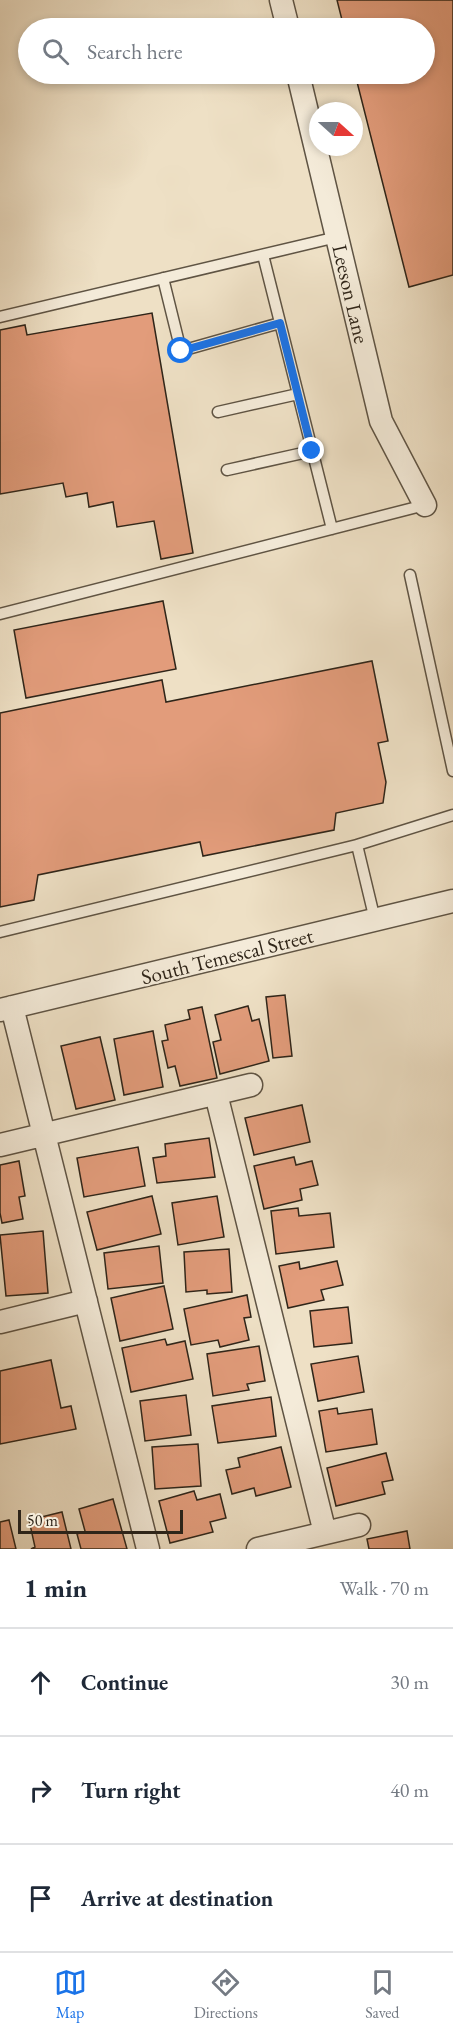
<!DOCTYPE html>
<html lang="en">
<head>
<meta charset="utf-8">
<style>
	body { margin:0; font-family:"EB Garamond",serif; background:#f6f6f7; color:#1f2937 }
	.compass { position:absolute; left:309px; top:102px; width:54px; height:54px; border-radius:50%; background:#fff; box-shadow:0 3px 9px #0003; rotate:111deg }
	.scale { position:absolute; left:18px; bottom:15px; width:165px; box-sizing:border-box; padding-left:6px; border:3px solid #2f2519; border-top:0; font-size:16px; line-height:21px; white-space:nowrap; color:#2f2519; -webkit-text-stroke:4px #f4ebd9; paint-order:stroke }
	.stop { position:absolute; width:18px; height:18px; margin:-14px; border:4px solid #1a73e8; border-radius:50%; background:#fff }
	.stop.end { background:#1a73e8; border-color:#fff; box-shadow:0 2px 6px #0008 }
	.list { margin:0; padding:0; list-style:none }
	h2 { display:flex; justify-content:space-between; align-items:center; height:78px; margin:0; padding:0 24px; font-size:26px }
	h2 small { font-size:20px; font-weight:400; color:#747a83 }
	.list li { display:grid; grid-template-columns:39px 1fr auto; gap:18px; align-items:center; box-sizing:border-box; height:108px; padding:0 24px; border-top:2px solid #e0e1e3 }
	.list b { display:block; font-size:22px; white-space:nowrap }
	.list em { font-size:20px; font-style:normal; color:#747a83 }
	.icon { flex:none; width:33px; height:33px; fill:none; stroke:currentColor; stroke-width:2; stroke-linecap:round; stroke-linejoin:round }
	.map { position:relative; flex:none; width:453px; height:1549px; overflow:hidden }
	.search { position:absolute; background:#fff; box-shadow:0 3px 9px #0003; left:18px; right:18px; top:18px; height:66px; display:flex; align-items:center; gap:15px; box-sizing:border-box; padding:0 21px; border-radius:33px; color:#747a83; font-size:22px }
	.sheet { height:402px; background:#fff }
	nav { display:flex; justify-content:space-around; align-items:center; box-sizing:border-box; height:84px; border-top:2px solid #e0e1e3; background:#fff; font-size:16px; color:#747a83 }
	nav a { display:grid; justify-items:center; gap:3px }
	nav .on { color:#1a73e8 }
	.map>svg:first-child { display:block }
</style>
</head>
<body>
<div class="map">
<svg width="453" height="1549" viewBox="0 0 453 1549">
	<rect width="100%" height="100%" fill="#eee0c5"/>
	<filter id="stains"><feTurbulence type="fractalNoise" baseFrequency=".00333" numOctaves="4"/><feColorMatrix values="0 0 0 0 .2 0 0 0 0 .09 0 0 0 0 .02 0 0 0 .5 -.17"/></filter>
	<radialGradient id="worn" r=".72"><stop offset=".6" stop-color="#630" stop-opacity="0"/><stop offset="1" stop-color="#630" stop-opacity=".3"/></radialGradient>
	<path fill="#e29c7b" stroke="#2f2519" stroke-width="1.5" d="M337 0H453V275L409 287 355 74H424V28H344Z
		M152 313 193 553 161 559 154 521 117 527 113 502 89 507 87 493 66 497 63 483 0 494V330L25 325 27 335Z
		M163 601 176 669 26 698 14 630Z
		M372 661 388 741 378 743 386 782 383 803 336 813 334 830 203 856 200 842 38 875 34 900 0 907V713L162 680 166 702Z
		M285 995 292 1056 273 1058 266 997Z
		M248 1006 252 1021 259 1019 269 1061 220 1074 213 1042 221 1040 215 1015Z
		M202 1007 217 1078 180 1086 175 1066 168 1068 162 1041 168 1040 165 1025 190 1019 188 1010Z
		M153 1031 163 1087 124 1095 114 1039Z
		M100 1037 115 1100 76 1109 61 1046Z
		M302 1105 310 1142 254 1155 245 1118Z
		M209 1138 215 1177 157 1183 153 1158 166 1156 165 1144Z
		M138 1147 145 1186 84 1197 77 1158Z
		M294 1157 296 1165 312 1161 318 1185 300 1189 302 1200 264 1209 254 1166Z
		M19 1161 25 1196 19 1197 23 1219 2 1223 0 1213V1165Z
		M152 1196 161 1234 97 1250 87 1212Z
		M217 1196 224 1237 178 1245 172 1203Z
		M298 1208 299 1216 330 1213 334 1247 276 1254 271 1211Z
		M43 1231 48 1293 6 1296 0 1235Z
		M159 1246 163 1283 108 1289 104 1253Z
		M229 1249 232 1292 207 1294V1290L186 1292 184 1252Z
		M337 1261 343 1285 321 1290 324 1300 288 1308 279 1266 299 1262 300 1269Z
		M164 1286 173 1329 120 1341 111 1298Z
		M247 1295 251 1317 244 1318 249 1340 220 1347 218 1340 191 1345 184 1309Z
		M348 1307 352 1343 314 1347 310 1311Z
		M165 1339 167 1345 185 1341 193 1379 131 1392 122 1348Z
		M259 1346 265 1381 247 1384 249 1390 213 1396 207 1354Z
		M358 1356 364 1392 318 1401 311 1364Z
		M51 1360 61 1408 71 1406 76 1429 0 1444V1371Z
		M186 1395 191 1435 145 1441 140 1401Z
		M271 1397 276 1436 218 1443 212 1406Z
		M337 1408 338 1414 372 1409 377 1444 326 1452 319 1411Z
		M198 1444 201 1486 155 1489 152 1447Z
		M281 1447 291 1487 256 1496 254 1488 232 1494 226 1470 240 1467 238 1458Z
		M386 1453 393 1480 382 1482 385 1494 336 1506 327 1468Z
		M194 1491 197 1500 220 1494 226 1518 210 1522 213 1532 170 1543 159 1501Z
		M113 1499 127 1549H81L77 1534 85 1531 79 1509Z
		M62 1512 71 1549H31L35 1547 29 1520Z
		M9 1520 16 1549H0V1522Z
		M407 1531 410 1549H369L367 1539Z"/>
	<g fill="none" stroke-linecap="round" stroke-linejoin="round">
		<defs>
			<path id="service" d="M263 255 332 529
				M163 278 181 351 280 323
				M0 317 337 237
				M218 412 298 394
				M227 470 312 451
				M410 575 453 771
				M0 614 425 505
				M375 920 357 845 453 815
				M0 932 357 845"/>
			<path id="minor" d="M281 0 288 28
				M298 74 381 421 425 505
				M12 1007 148 1549
				M0 1010 453 901
				M216 1094 325 1533
				M0 1145 251 1085
				M0 1322 86 1301
				M258 1549 359 1525"/>
		</defs>
		<use href="#service" stroke="#5f5444" stroke-width="13"/>
		<use href="#minor" stroke="#5f5444" stroke-width="25"/>
		<use href="#service" stroke="#f4ebd9" stroke-width="10"/>
		<use href="#minor" stroke="#f4ebd9" stroke-width="22"/>
	</g>
	<g fill="none" stroke-linecap="round" stroke-linejoin="round">
		<path stroke="#1a73e8" stroke-width="8" d="M181 351 280 323 312 451"/>
	</g>
	<g text-anchor="middle" dominant-baseline="central" stroke-width="4.5" stroke-linejoin="round" paint-order="stroke">
		<g font-size="21" fill="#2f2519" stroke="#f4ebd9">
			<text transform="translate(351 294) rotate(77)">Leeson Lane</text>
			<text transform="translate(227 956) rotate(-14)">South Temescal Street</text>
		</g>
	</g>
	<rect width="100%" height="100%" filter="url(#stains)"/>
	<rect width="100%" height="100%" fill="url(#worn)"/>
</svg>
<svg class="compass" viewBox="-18 -18 36 36"><path d="M0-13l5 13h-10z" fill="#e53935"/><path d="M0 13l5-13h-10z" fill="#747a83"/></svg>
<div class="scale">50 m</div>
<div class="stop" style="left:181px;top:351px"></div>
<div class="stop end" style="left:312px;top:451px"></div>
<div class="search"><svg class="icon" aria-label="search" viewBox="0 0 24 24"><circle cx="10" cy="10" r="6"/><path d="M15 15l6 6"/></svg>Search here</div>
</div>
<section class="sheet">
<h2>1 min<small>Walk · 70 m</small></h2>
<ul class="list">
<li><svg class="icon" aria-label="ahead" viewBox="0 0 24 24"><path d="M12 20V5M6 11l6-6 6 6"/></svg><div><b>Continue</b></div><em>30 m</em></li>
<li><svg class="icon" aria-label="right" viewBox="0 0 24 24"><path d="M7 20v-9h11M14 6l5 5-5 5"/></svg><div><b>Turn right</b></div><em>40 m</em></li>
<li><svg class="icon" aria-label="arrive" viewBox="0 0 24 24"><path d="M6 21V4h12l-3 4 3 4H6"/></svg><div><b>Arrive at destination</b></div></li>
</ul>
</section>
<nav>
<a class="on"><svg class="icon" aria-label="map" viewBox="0 0 24 24"><path d="M3 6l6-2 6 2 6-2v14l-6 2-6-2-6 2zM9 4v14M15 6v14"/></svg>Map</a>
<a><svg class="icon" aria-label="directions" viewBox="0 0 24 24"><path d="M12 3l9 9-9 9-9-9zM9 14v-3h6M13 9l2 2-2 2"/></svg>Directions</a>
<a><svg class="icon" aria-label="saved" viewBox="0 0 24 24"><path d="M7 4h10v16l-5-4-5 4z"/></svg>Saved</a>
</nav>
</body>
</html>
